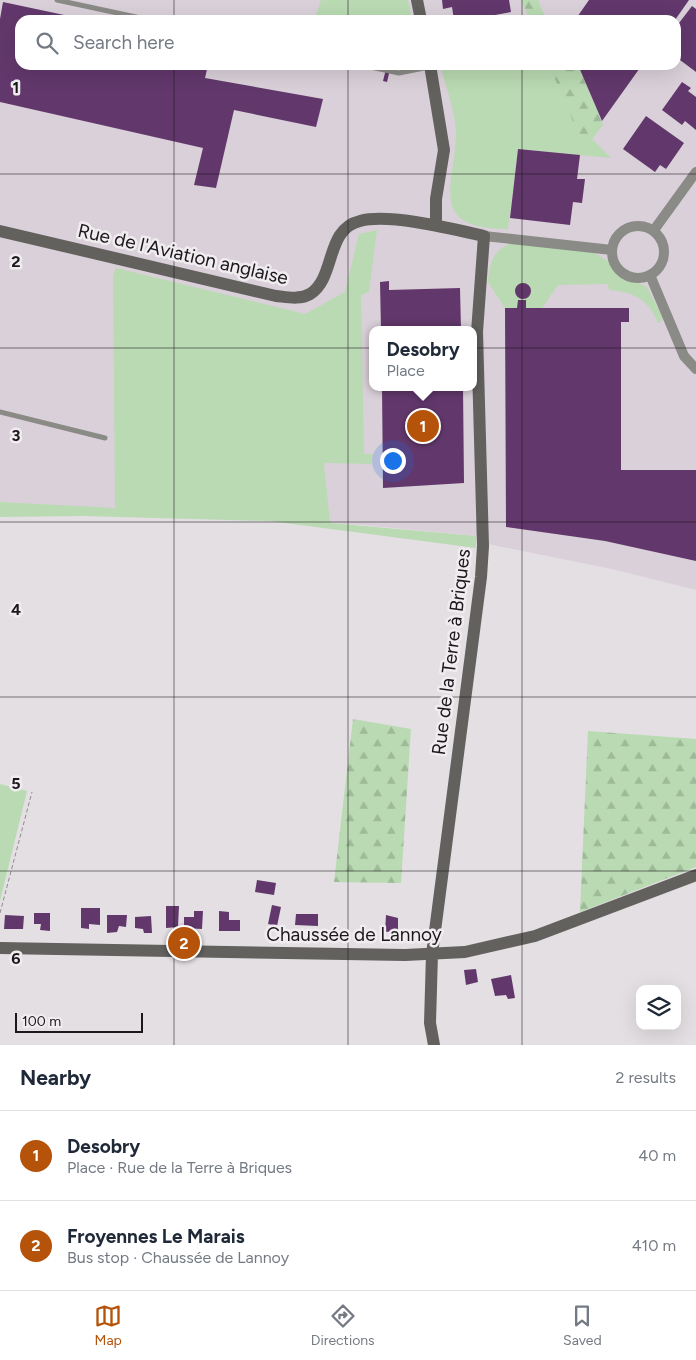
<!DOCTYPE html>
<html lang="en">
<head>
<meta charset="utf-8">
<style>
	body { margin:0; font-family:Figtree,sans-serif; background:#f6f6f7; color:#1f2937 }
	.controls { position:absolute; right:15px; bottom:15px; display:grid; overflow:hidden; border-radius:10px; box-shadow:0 5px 20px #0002 }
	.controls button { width:45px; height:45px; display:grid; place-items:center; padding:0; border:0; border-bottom:1px solid #e0e1e3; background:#fff; color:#1f2937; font:25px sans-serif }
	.scale { position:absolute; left:15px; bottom:12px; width:128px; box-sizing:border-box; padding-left:5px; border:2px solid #1a181a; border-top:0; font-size:14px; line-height:18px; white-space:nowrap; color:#1a181a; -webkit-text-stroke:4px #f0ecf0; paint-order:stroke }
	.you { position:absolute; left:392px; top:460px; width:18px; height:18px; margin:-12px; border:4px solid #fff; border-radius:50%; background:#1a73e8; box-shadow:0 0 0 8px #1a73e833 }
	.badge { display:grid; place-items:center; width:32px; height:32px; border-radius:50%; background:#b45309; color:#fff; font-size:16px; font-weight:700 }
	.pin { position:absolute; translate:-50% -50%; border:2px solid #fff; box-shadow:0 1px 5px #0006 }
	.popup { position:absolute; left:369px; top:326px; width:108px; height:65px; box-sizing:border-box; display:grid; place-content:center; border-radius:10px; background:#fff; filter:drop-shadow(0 1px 4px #0005); font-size:16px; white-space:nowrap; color:#747a83 }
	.popup b { font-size:19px; color:#1f2937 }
	.popup::after { content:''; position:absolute; left:50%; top:100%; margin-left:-10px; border:10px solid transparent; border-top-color:#fff }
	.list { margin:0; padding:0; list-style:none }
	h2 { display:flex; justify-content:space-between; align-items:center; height:65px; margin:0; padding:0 20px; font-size:21px }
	h2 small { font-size:16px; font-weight:400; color:#747a83 }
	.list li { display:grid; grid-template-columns:32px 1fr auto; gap:15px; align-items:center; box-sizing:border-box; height:90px; padding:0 20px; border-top:1px solid #e0e1e3 }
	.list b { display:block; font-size:19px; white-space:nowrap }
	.list p { margin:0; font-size:16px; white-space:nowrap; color:#747a83 }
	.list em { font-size:16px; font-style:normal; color:#747a83 }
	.icon { flex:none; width:28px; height:28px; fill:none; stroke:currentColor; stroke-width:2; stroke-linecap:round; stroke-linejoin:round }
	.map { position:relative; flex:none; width:696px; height:1045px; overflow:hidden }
	.search { position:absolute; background:#fff; box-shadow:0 5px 20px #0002; left:15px; right:15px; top:15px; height:55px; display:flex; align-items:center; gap:12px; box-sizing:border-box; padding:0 18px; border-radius:15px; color:#747a83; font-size:19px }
	.sheet { height:245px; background:#fff }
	nav { display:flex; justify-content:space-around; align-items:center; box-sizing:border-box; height:70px; border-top:1px solid #e0e1e3; background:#fff; font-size:14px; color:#747a83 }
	nav a { display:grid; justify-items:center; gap:2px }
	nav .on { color:#b45309 }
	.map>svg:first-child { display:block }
</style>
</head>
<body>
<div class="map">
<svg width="696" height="1045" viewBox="0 0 696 1045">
	<defs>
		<pattern id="forest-firs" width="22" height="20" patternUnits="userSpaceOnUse" patternTransform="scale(1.25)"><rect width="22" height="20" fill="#b9dab2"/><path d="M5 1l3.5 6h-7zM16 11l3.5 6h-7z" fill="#9eba98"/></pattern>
	</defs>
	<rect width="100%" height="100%" fill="#e3dfe3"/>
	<path fill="#dad0d9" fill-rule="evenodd" d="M0 0H696V590L612 569 488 544 476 536 362 525 0 502ZM20 20H676V65H20ZM373 330H473V387H373Z"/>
	<path fill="#b9dab2" d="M321 0H408L412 20H314Z
		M440 65H578L603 125 592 139 611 158 518 149 508 229C426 228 455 187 456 133 456 115 445 83 440 65Z
		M377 230 369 292 361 295 364 454H373L371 464 324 463 330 523 476 536V548L270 521 82 516 0 517V502L115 508 113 275 116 268 305 314 345 292 359 234Z
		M514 242 574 248 597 254 609 262 618 273 647 287 663 318 659 324C647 299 637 293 609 290L608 284 558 285 542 308H526L525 300H518L517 308H505L488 282C490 261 493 250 514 242Z
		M0 784 27 791 0 901Z"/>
	<path fill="url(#forest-firs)" d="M521 0H538L546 20H530Z
		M549 65H578L603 125 592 139 578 133Z
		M353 719 411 729 401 883 334 882Z
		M588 731 696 739V867L580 912Z"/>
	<path fill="#62386c" d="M442 0H509L511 12 468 20H454L452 7 443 9Z
		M589 0H689L675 20H575Z
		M3 2 83 19 20 20V65H208L205 78 323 99 316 127 234 110 216 188 194 185 203 148 0 102V19Z
		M692 6 696 9V72L676 57V27Z
		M387 65H391L387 82 383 81Z
		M578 65H642L602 121Z
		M682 82 691 88 688 91 696 97V130L685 121 682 125 662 110Z
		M646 116 684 143 666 169 660 165 655 172 623 149Z
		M518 149 580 155 577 179H585L582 203 573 202 570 225 510 218Z
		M389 281V290L460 288 461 330H381L380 282Z
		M515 291a8 8 0 1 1 16 0a8 8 0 1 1-16 0Z
		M518 300H526V308H629V322H621V470H696V561L605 541 506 527 505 308H517Z
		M382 387H463L464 483 383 488Z
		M257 880 276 883 274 895 255 892Z
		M272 905 281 907 277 926 268 924Z
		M166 906H179L178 927 166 928Z
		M81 908H100V925L89 924V929L81 928Z
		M194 911H203L202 929 184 928V917H194Z
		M219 911 229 912V920H240V931H219Z
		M34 913H50V931L40 930 41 924H34Z
		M296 914H318V926L295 925Z
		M5 915 24 916 23 929H4Z
		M107 915H127L126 927 119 926 117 932 107 933Z
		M386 915 398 918V931L385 932Z
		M151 916 152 933H144L143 929 135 928V917Z
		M476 969 478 982 466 985 464 970Z
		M511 975 515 998 508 999 506 995 495 996 491 979Z"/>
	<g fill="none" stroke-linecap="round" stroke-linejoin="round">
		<path stroke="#8f8c8f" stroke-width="1" stroke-dasharray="4 2.5" stroke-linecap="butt" d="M0 913 32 792"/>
		<path stroke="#8a8a87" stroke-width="5" d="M57 0 150 20
			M361 65 399 73 429 67
			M0 412 105 438"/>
		<path stroke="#8a8a87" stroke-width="10" d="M612 252a26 26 0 1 1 52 0a26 26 0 1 1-52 0Z
			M654 230 696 172
			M484 236 612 250
			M650 275 684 356 696 369"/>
		<path stroke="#62615e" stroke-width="12" d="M417 0 421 20
			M430 65 444 150 436 199V225
			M0 231 276 296C287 297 300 300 310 294 336 278 325 229 360 221 389 213 453 229 484 236L477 332 483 546 481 577 432 954 430 1023 434 1045
			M0 948 405 955 465 952 535 936 696 875"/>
	</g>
	<path fill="none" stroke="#1a181a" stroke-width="1" stroke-opacity="0.55" d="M174 0V20M348 0V20M522 0V20M174 65V1045M348 65V1045M522 65V1045M0 174H696M0 348H696M0 522H696M0 697H696M0 871H696"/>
	<g text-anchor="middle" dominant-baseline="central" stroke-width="5" stroke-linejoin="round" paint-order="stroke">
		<g font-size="19" fill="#1a181a" stroke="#f0ecf0">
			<text transform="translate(183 254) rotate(13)">Rue de l'Aviation anglaise</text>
			<text transform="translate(451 652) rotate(-83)">Rue de la Terre à Briques</text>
			<text x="354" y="934">Chaussée de Lannoy</text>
		</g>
	</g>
	<g font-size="16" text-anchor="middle" font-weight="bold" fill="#1a181a" stroke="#f0ecf0" stroke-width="5" stroke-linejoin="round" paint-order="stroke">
		<text x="16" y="93">1</text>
		<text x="16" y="267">2</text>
		<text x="16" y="441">3</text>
		<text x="16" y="615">4</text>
		<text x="16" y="789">5</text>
		<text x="16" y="964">6</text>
	</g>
</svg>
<div class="controls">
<button><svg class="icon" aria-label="layers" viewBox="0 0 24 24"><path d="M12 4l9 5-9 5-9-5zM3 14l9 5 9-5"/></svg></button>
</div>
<div class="scale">100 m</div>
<div class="you"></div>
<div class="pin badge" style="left:423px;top:426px">1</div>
<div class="popup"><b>Desobry</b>Place</div>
<div class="pin badge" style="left:184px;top:943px">2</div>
<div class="search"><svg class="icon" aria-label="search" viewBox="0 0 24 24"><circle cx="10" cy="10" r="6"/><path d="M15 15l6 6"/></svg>Search here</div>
</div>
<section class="sheet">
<h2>Nearby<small>2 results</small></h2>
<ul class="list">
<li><span class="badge">1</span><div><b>Desobry</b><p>Place · Rue de la Terre à Briques</p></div><em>40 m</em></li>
<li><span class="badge">2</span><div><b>Froyennes Le Marais</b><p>Bus stop · Chaussée de Lannoy</p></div><em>410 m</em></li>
</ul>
</section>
<nav>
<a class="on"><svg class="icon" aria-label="map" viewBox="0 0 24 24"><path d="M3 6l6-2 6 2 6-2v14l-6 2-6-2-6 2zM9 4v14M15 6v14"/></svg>Map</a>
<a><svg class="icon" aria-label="directions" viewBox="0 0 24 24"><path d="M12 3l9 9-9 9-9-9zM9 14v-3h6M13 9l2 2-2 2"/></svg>Directions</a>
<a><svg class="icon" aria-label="saved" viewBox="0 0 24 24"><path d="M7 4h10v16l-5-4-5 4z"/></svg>Saved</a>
</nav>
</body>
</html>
